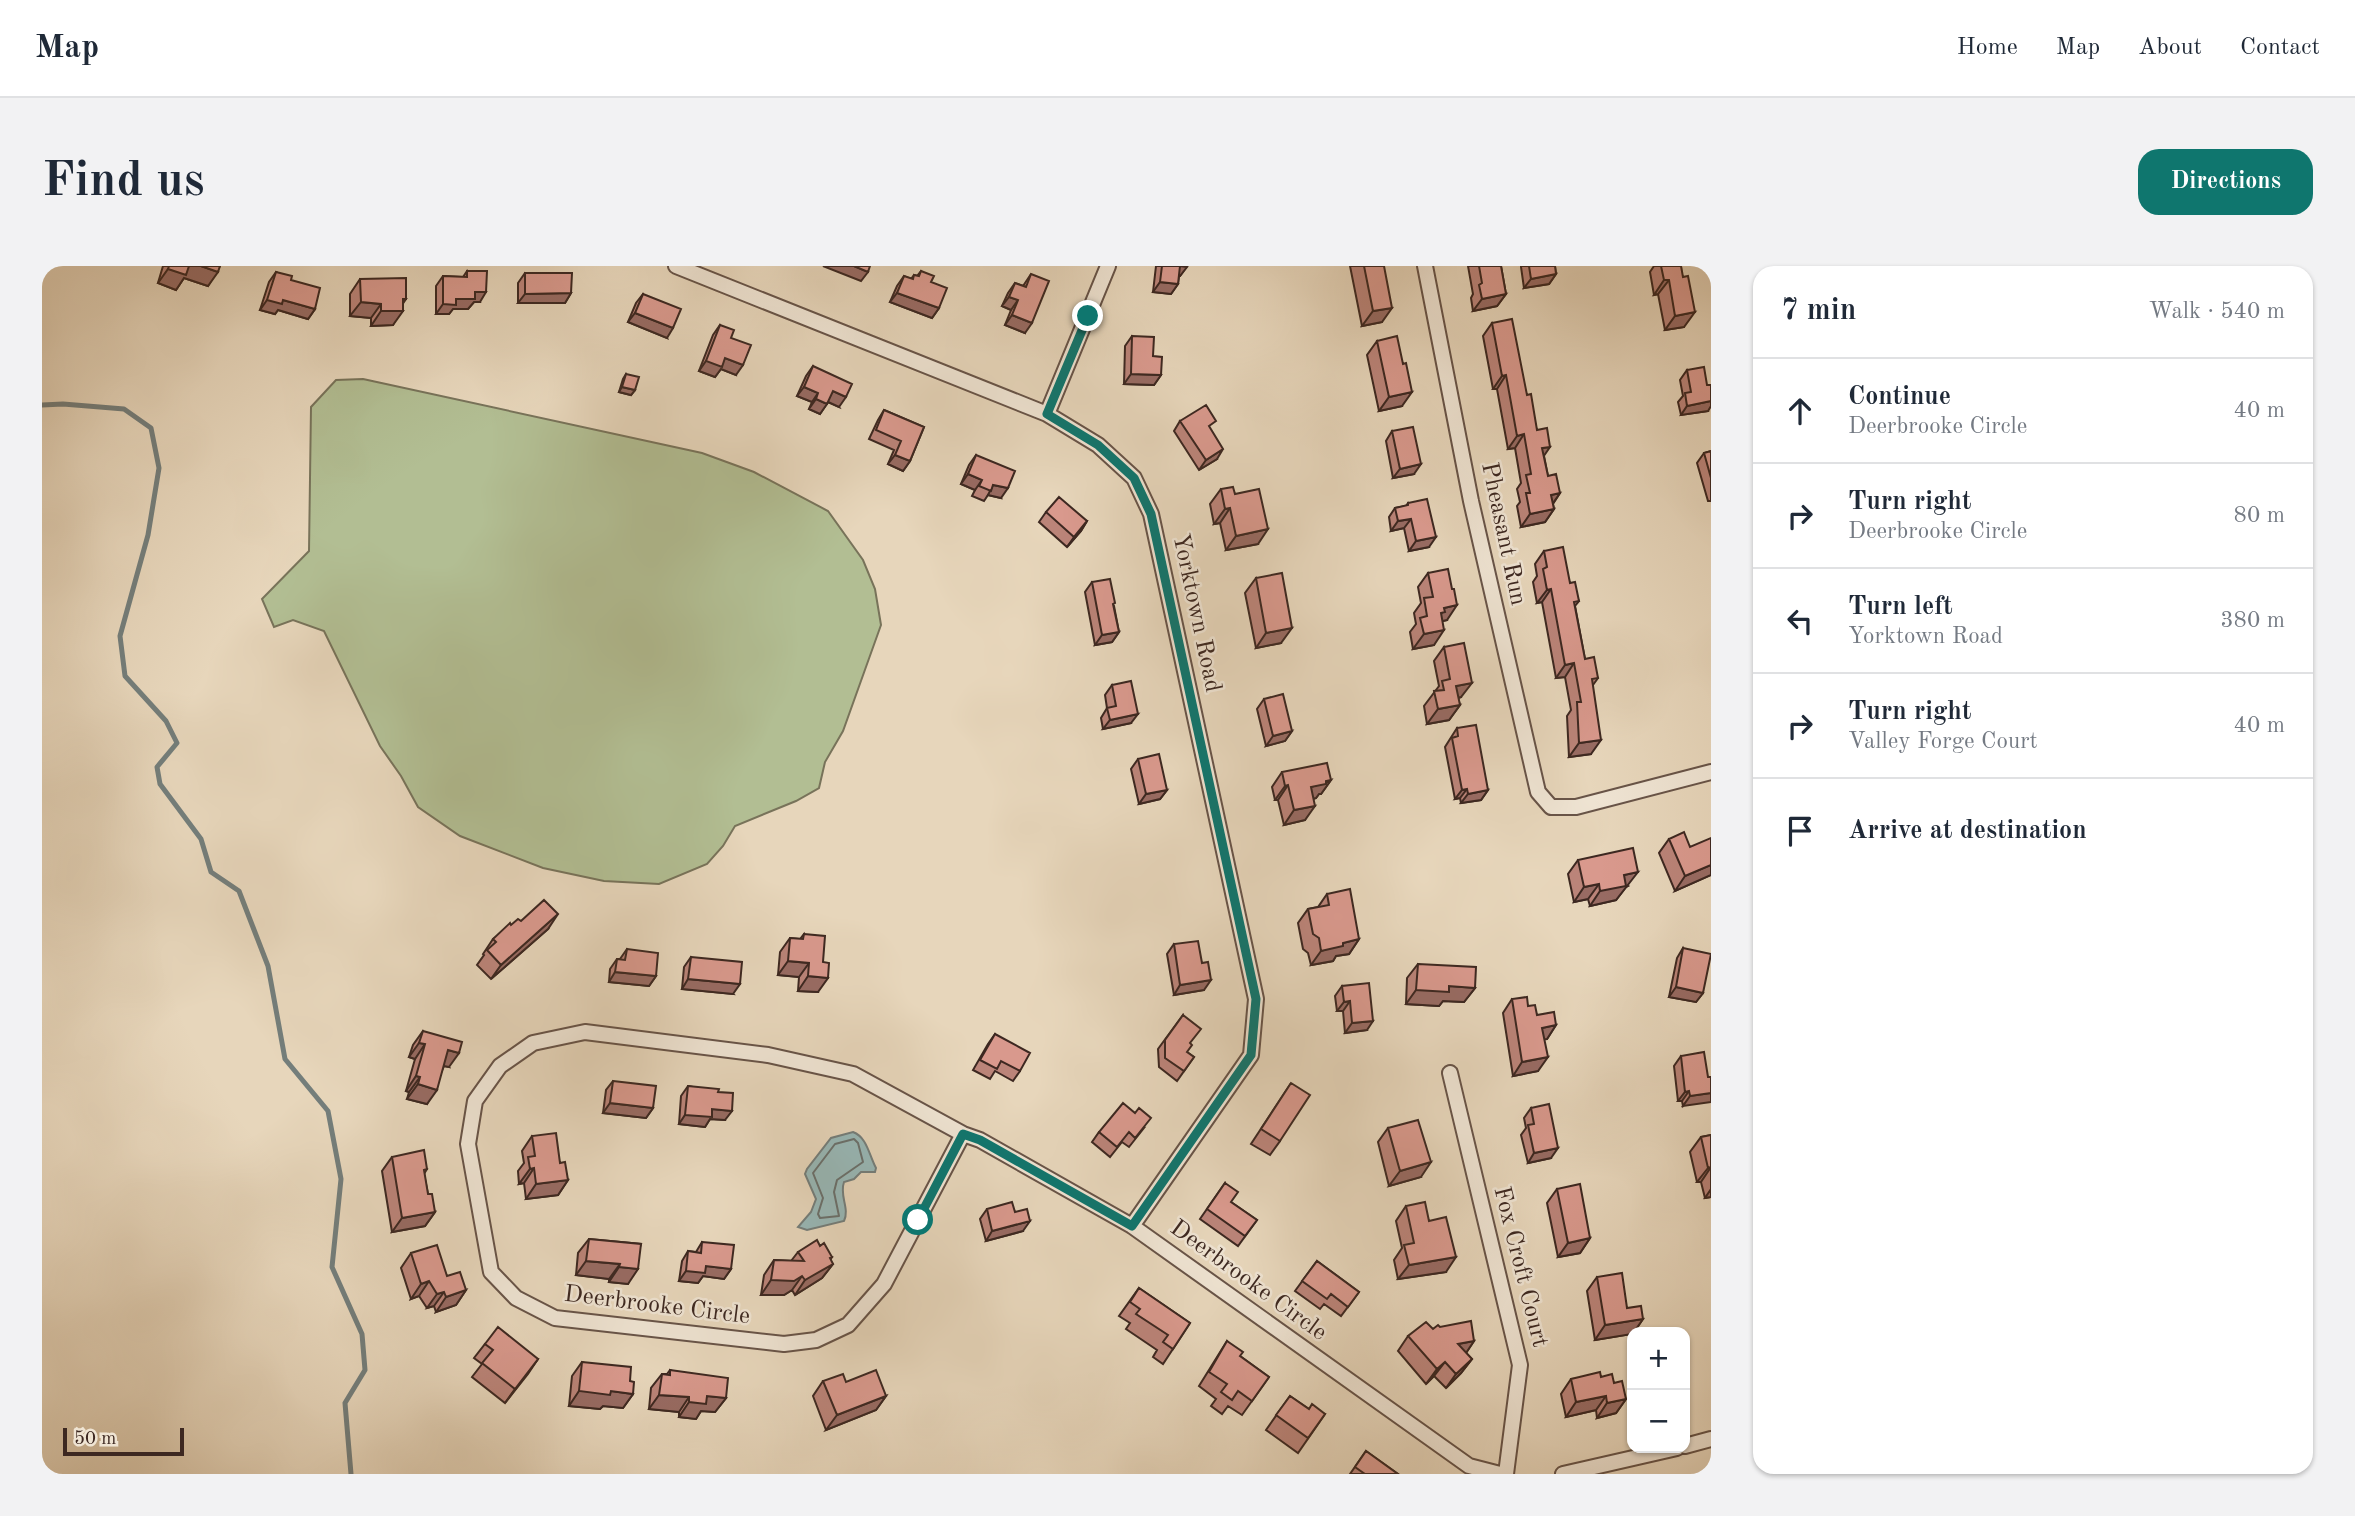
<!DOCTYPE html>
<html lang="en">
<head>
<meta charset="utf-8">
<style>
	body { margin:0; font-family:"Old Standard TT",serif; background:#f2f2f3; color:#1f2937 }
	.controls { position:absolute; right:21px; bottom:21px; display:grid; overflow:hidden; border-radius:14px; box-shadow:0 2px 5px #0004 }
	.controls button { width:63px; height:63px; display:grid; place-items:center; padding:0; border:0; border-bottom:2px solid #e0e1e3; background:#fff; color:#1f2937; font:35px sans-serif }
	.scale { position:absolute; left:21px; bottom:18px; width:121px; box-sizing:border-box; padding-left:7px; border:4px solid #3d2821; border-top:0; font-size:19px; line-height:24px; white-space:nowrap; color:#3d2821; -webkit-text-stroke:5px #efe4d3; paint-order:stroke }
	.stop { position:absolute; width:21px; height:21px; margin:-16px; border:5px solid #0f766e; border-radius:50%; background:#fff }
	.stop.end { background:#0f766e; border-color:#fff; box-shadow:0 2px 7px #0008 }
	.list { margin:0; padding:0; list-style:none }
	h2 { display:flex; justify-content:space-between; align-items:center; height:91px; margin:0; padding:0 28px; font-size:30px }
	h2 small { font-size:23px; font-weight:400; color:#747a83 }
	.list li { display:grid; grid-template-columns:46px 1fr auto; gap:21px; align-items:center; box-sizing:border-box; height:105px; padding:0 28px; border-top:2px solid #e0e1e3 }
	.list b { display:block; font-size:26px; white-space:nowrap }
	.list p { margin:0; font-size:23px; white-space:nowrap; color:#747a83 }
	.list em { font-size:23px; font-style:normal; color:#747a83 }
	.icon { flex:none; width:38px; height:38px; fill:none; stroke:currentColor; stroke-width:2; stroke-linecap:round; stroke-linejoin:round }
	.map { position:relative; flex:none; width:1669px; height:1208px; overflow:hidden; border-radius:21px }
	header { display:flex; align-items:center; gap:42px; box-sizing:border-box; height:98px; padding:0 35px; background:#fff; border-bottom:2px solid #e0e1e3 }
	header strong { font-size:33px }
	nav { display:flex; gap:38px; margin-inline-start:auto; font-size:24px }
	.intro { display:flex; align-items:center; justify-content:space-between; box-sizing:border-box; height:168px; padding:0 42px }
	h1 { margin:0; font-size:49px }
	.button { padding:18px 32px; border-radius:21px; background:#0f766e; color:#fff; font-size:24px; font-weight:700 }
	main { display:flex; gap:42px; padding:0 42px }
	aside { flex:1; background:#fff; border-radius:21px; box-shadow:0 2px 5px #0004 }
	.map>svg:first-child { display:block }
</style>
</head>
<body>
<header>
<strong>Map</strong>
<nav><a>Home</a><a>Map</a><a>About</a><a>Contact</a></nav>
</header>
<div class="intro"><h1>Find us</h1><a class="button">Directions</a></div>
<main>
<div class="map">
<svg width="1669" height="1208" viewBox="0 0 1669 1208">
	<rect width="100%" height="100%" fill="#e7d6bb"/>
	<filter id="stains"><feTurbulence type="fractalNoise" baseFrequency=".00286" numOctaves="4"/><feColorMatrix values="0 0 0 0 .2 0 0 0 0 .09 0 0 0 0 .02 0 0 0 .5 -.17"/></filter>
	<radialGradient id="worn" r=".72"><stop offset=".6" stop-color="#630" stop-opacity="0"/><stop offset="1" stop-color="#630" stop-opacity=".3"/></radialGradient>
	<path fill="#b2be93" stroke="#78735a" stroke-width="2" d="M321 113 660 187 712 206 786 245 821 294 833 323 839 359 801 465 783 496 777 522 754 535 693 560 681 580 665 598 617 618 562 615 501 602 418 570 376 541 359 510 338 480 282 365 251 354 232 361 220 333 267 285 269 141 294 114Z"/>
	<path fill="#98b8b7" stroke="#747e7b" stroke-width="2" d="M811 866C825 871 827 889 834 902L833 906H819L812 913 802 916C797 930 808 942 802 955L765 964 756 961 769 946 774 933 763 908 765 903 789 872Z"/>
	<g fill="none" stroke-linecap="round" stroke-linejoin="round">
		<path stroke="#6a706c" stroke-width="2" d="M812 873 816 877 821 896 795 914 792 926 797 950 778 952 776 948 781 932 771 907 793 878Z"/>
		<path stroke="#747e7b" stroke-width="5" d="M0 139 21 138 82 143 109 162 117 202 106 269 78 370 83 410 124 455 135 477 115 501 118 518 159 573 169 606 197 625 226 700 243 793 286 845 299 913 290 1001 320 1068 323 1104 303 1137 309 1208"/>
		<defs>
			<path id="street" d="M634 0 1005 148 1056 179 1092 212 1109 248 1214 733 1209 789 1090 960
				M1383 0 1429 235 1496 526 1509 541H1534L1669 506
				M1005 148 1066 0
				M1408 807 1478 1099 1464 1208
				M921 868 842 1018 806 1059 774 1074 742 1078 513 1052 474 1032 449 1006 426 878 433 835 458 800 491 777 543 766 726 789 811 808 921 868 938 874 1090 960 1427 1200 1458 1208
				M1643 1180 1669 1173
				M1521 1208 1635 1182"/>
		</defs>
		<use href="#street" stroke="#685448" stroke-width="18"/>
		<use href="#street" stroke="#efe4d3" stroke-width="14"/>
	</g>
	<path fill="#bb8479" stroke="#3d2821" stroke-width="2" d="M121 0H178L166 20 142 12 134 24 116 17Z
		M1114 0H1145L1138 10H1137L1136 18 1129 28 1111 26Z
		M1308 0H1342L1340 56 1320 60Z
		M1426 0H1459L1464 28 1455 40 1431 45 1429 32 1431 28Z
		M1479 0H1513L1514 8 1507 18 1482 22 1479 1Z
		M1612 0H1639L1642 61 1623 64 1616 28 1612 29 1608 6Z
		M425 5 438 36H432L426 43H411L407 48H394V20L401 10 421 11Z
		M879 5 889 16 897 42 890 52 848 36 855 20 862 10 869 13 872 9 875 10Z
		M234 6 249 14 273 43 266 53 236 44 233 48 218 44 227 16Z
		M483 7 529 27 523 37H476V17Z
		M989 8 983 67 963 59 969 44 960 40 966 27 973 17 981 20Z
		M318 13 361 37 351 59 329 60V52L308 50V28Z
		M601 28 625 72 586 56 594 37Z
		M1450 57 1485 129 1502 190 1506 210 1518 227 1511 238 1512 243 1503 256 1479 261 1475 240 1478 236 1475 223 1479 217 1473 182 1466 183 1455 123H1451L1441 70Z
		M678 59 689 72 694 109 679 103 673 111 657 105 671 69Z
		M1090 70 1111 90 1119 109 1112 119 1082 118 1083 80Z
		M1335 75 1360 140 1337 145 1325 89Z
		M771 100 797 141 786 136 778 148 767 143 770 136 755 130 764 110Z
		M1645 104 1666 145 1639 149 1636 136 1641 130 1638 114Z
		M584 108 593 124 589 129 577 126 581 113Z
		M842 144 882 161 868 195 861 205 846 198 852 184 827 173 836 154Z
		M1138 155 1175 193 1157 204 1132 165Z
		M1350 165 1372 208 1351 212 1344 175Z
		M1669 185V235H1666L1655 197 1662 187Z
		M934 189 959 232 946 229 942 235 930 230 933 224 919 218 927 199Z
		M1179 223 1193 228 1216 278 1184 284 1178 257 1172 258 1168 238Z
		M1366 237 1387 281 1367 285 1362 262 1349 265 1347 251 1353 242 1364 240Z
		M1004 246 1045 255 1039 265 1025 281 997 256Z
		M1502 285 1528 317 1537 335 1533 340 1543 393 1556 412 1551 419 1549 488 1527 491 1525 450 1529 444 1523 411 1514 412 1500 336 1495 337 1491 316 1495 310 1493 298Z
		M1386 307 1405 354 1400 355 1392 379 1371 383 1368 366 1374 358 1372 347 1379 337 1376 321Z
		M1214 312 1239 377 1214 382 1203 327Z
		M1050 316 1072 340 1077 366 1070 376 1053 379 1043 326Z
		M1402 381 1419 431 1416 432 1418 439 1407 454 1385 458 1382 440 1397 420 1392 395Z
		M1070 419 1089 457 1061 463 1059 452 1065 442 1063 429Z
		M1222 433 1250 465 1243 475 1224 480 1215 443Z
		M1415 462 1446 524 1439 534 1419 537 1418 532 1413 533 1403 481Z
		M1096 493 1125 524 1118 533 1097 538 1089 503Z
		M1240 506 1289 514 1279 528H1277L1274 532 1271 533 1263 554 1242 559 1236 534H1233L1230 521Z
		M1627 573 1648 581 1669 609 1633 625 1617 587Z
		M1536 594 1586 620 1584 621 1574 634 1548 640 1546 633 1532 636 1526 608Z
		M1285 628 1317 673 1307 688 1294 690 1291 695 1269 699 1266 687 1261 683 1256 657 1266 643 1276 641Z
		M479 655 506 663 449 713 435 699 442 689 441 688 451 673Z
		M762 668 776 726 756 725 757 711 736 709 738 686 748 672 758 673Z
		M1132 678 1160 697 1162 724 1132 729 1125 688Z
		M1641 682 1661 727 1654 736 1627 731 1635 692Z
		M585 683 614 710 607 720 567 716 568 703 575 693H578Z
		M649 691 691 728 640 723 642 701Z
		M1376 698 1433 722 1422 736 1401 735 1397 740 1364 738 1365 712Z
		M1300 720 1325 764 1303 767 1301 745H1295L1293 730Z
		M1470 733 1486 740 1495 749 1514 759 1505 773H1502L1496 805 1471 810 1461 747Z
		M1141 749 1148 778 1145 786 1152 791 1135 815 1117 801 1116 783Z
		M381 765 407 801 402 800 385 838 365 833 367 826 364 825 373 793 367 791 371 779Z
		M953 768 978 805 971 815 953 805 948 813 931 804 946 778Z
		M1639 790 1666 811 1641 840 1640 835H1636L1632 800Z
		M571 815 611 842 604 852 561 847 564 824Z
		M1249 817 1238 875 1228 889 1209 878Z
		M646 820 676 826 683 854 668 853 663 861 637 858 639 830Z
		M1489 842 1509 892 1486 897 1479 869 1484 862 1482 852Z
		M1102 862 1087 881 1080 876 1068 891 1050 876 1057 866Z
		M1346 862 1379 911 1347 920 1336 876Z
		M1669 869V931L1663 932 1659 916H1655L1648 886 1659 871Z
		M490 870 518 897 526 914 516 929 484 933 482 917 477 918 476 905 482 897 480 885Z
		M350 891 385 903 382 908 386 928 393 946 383 960 350 966 340 905Z
		M1183 917 1189 936 1215 954 1196 980 1158 953Z
		M1515 923 1548 972 1538 987 1516 991 1505 937Z
		M1364 940 1387 955 1404 1006 1356 1013 1352 994 1360 982 1354 955Z
		M945 943 973 946 981 965 944 975 938 953Z
		M547 973 599 978 586 1018 567 1016V1013L534 1009 536 987Z
		M660 976 689 1003 682 1013 661 1010 656 1017 637 1015 640 995 646 985 654 986Z
		M756 986 790 991 788 994 791 998 780 1012 753 1029 750 1024 742 1029H719L722 1009 732 994 749 995Z
		M369 987 405 1010 424 1024 414 1039 394 1046 392 1040 385 1042 377 1030 369 1033 359 1002Z
		M1275 995 1317 1026 1299 1050 1282 1038 1278 1043 1253 1025Z
		M1555 1011 1585 1042 1601 1053 1592 1066H1590V1068L1553 1074 1545 1025Z
		M1097 1022 1148 1057 1121 1098 1111 1091 1115 1084 1084 1063 1088 1057 1077 1050Z
		M1398 1061 1432 1075 1424 1087 1430 1093 1419 1107 1404 1122 1392 1110 1384 1118 1356 1085 1366 1070Z
		M1185 1075 1198 1090 1227 1111 1200 1149 1186 1140 1180 1148 1169 1140 1174 1133 1157 1120Z
		M443 1078 496 1093 463 1137 430 1111 440 1098 432 1092Z
		M540 1096 588 1115 591 1128 581 1142 561 1140 558 1143 527 1140 530 1110Z
		M628 1104 684 1132 673 1146 659 1145 654 1153 637 1151V1146L607 1143 609 1122 620 1108H625Z
		M1559 1111 1572 1117 1584 1133 1574 1147 1555 1152 1554 1144 1524 1151 1519 1128 1529 1113Z
		M781 1115 804 1116 844 1130 834 1144 784 1164 771 1130Z
		M1248 1130 1267 1143 1283 1148 1256 1187 1224 1164Z
		M1324 1185 1356 1208H1308Z"/>
	<path fill="#986b63" stroke="#3d2821" stroke-width="2" d="M146 0H159L176 6 166 20 142 12 134 24 116 17 126 3Z
		M781 0H812L826 6 819 15Z
		M1138 0 1145 1 1138 10H1131Z
		M1514 8 1507 18 1482 22 1489 13Z
		M1622 14H1627L1616 28 1612 29Z
		M1118 16 1136 18 1129 28 1111 26Z
		M433 26H444L438 36H432L426 43H411L407 48H394L401 38Z
		M529 27 523 37H476L483 28Z
		M855 27 897 42 890 52 848 36Z
		M1464 28 1455 40 1431 45 1440 33Z
		M967 31 976 34 969 44 960 40Z
		M361 33H364L356 45H361L351 59 329 60 339 45Z
		M225 34H241L273 43 266 53 236 44 233 48 218 44Z
		M319 36 339 38 329 52 308 50Z
		M1350 42 1340 56 1320 60 1331 45Z
		M1653 46 1642 61 1623 64 1633 50Z
		M593 47 631 62 625 72 586 56Z
		M970 49 990 57 983 67 963 59Z
		M683 92 701 99 694 109 679 103 673 111 657 105 664 95Z
		M1089 108 1119 109 1112 119 1082 118Z
		M1464 109 1455 123H1451L1460 110Z
		M580 121 593 124 589 129 577 126Z
		M762 121 776 127 770 136 755 130Z
		M791 125 804 131 797 141 784 135Z
		M1370 126 1360 140 1337 145 1347 131Z
		M774 133 785 138 778 148 767 143Z
		M1669 135V140L1666 145 1639 149 1645 140Z
		M1482 168 1473 182 1466 183 1475 170Z
		M1508 181 1499 194 1500 182Z
		M1181 183 1175 193 1157 204 1164 194Z
		M853 189 868 195 861 205 846 198Z
		M1379 198 1372 208 1351 212 1358 203Z
		M926 208 940 214 933 224 919 218Z
		M951 219 966 222 959 232 946 229Z
		M1518 227 1509 240V229Z
		M1188 242 1178 257 1172 258 1183 243Z
		M1512 243 1503 256 1479 261 1488 248Z
		M1369 253 1362 262 1349 265 1356 255Z
		M1045 255 1039 265 1025 281 1032 271Z
		M1226 263 1216 278 1184 284 1194 270Z
		M1394 271 1387 281 1367 285 1374 275Z
		M1509 323 1500 336 1495 337 1505 324Z
		M1415 339 1405 354 1397 356 1393 361 1402 342Z
		M1250 362 1239 377 1214 382 1224 367Z
		M1402 364 1392 379 1371 383 1382 368Z
		M1077 366 1070 376 1053 379 1060 369Z
		M1532 397 1523 411 1514 412 1523 399Z
		M1430 417 1419 431 1404 435 1414 420Z
		M1418 439 1407 454 1385 458 1396 443Z
		M1096 448 1089 457 1061 463 1068 454Z
		M1250 465 1243 475 1224 480 1231 470Z
		M1559 474 1549 488 1527 491 1537 477Z
		M1289 514 1279 528H1277L1274 532 1258 536 1269 521Z
		M1246 519 1236 534H1233L1243 520Z
		M1425 523 1418 532 1413 533 1420 524Z
		M1125 524 1118 533 1097 538 1104 528Z
		M1446 524 1439 534 1419 537 1426 528Z
		M1273 540 1263 554 1242 559 1252 544Z
		M1669 599V609L1633 625 1643 610Z
		M1596 606 1574 634 1548 640 1558 625 1582 609Z
		M1557 618 1546 633 1532 636 1542 621Z
		M516 648 506 663 449 713 459 699Z
		M1317 673 1307 688 1294 690 1291 695 1269 699 1279 685 1301 677Z
		M746 695 767 697 757 711 736 709Z
		M573 706 614 710 607 720 567 716Z
		M766 710 786 712 776 726 756 725Z
		M646 713 698 718 691 728 640 723Z
		M1169 714 1162 724 1132 729 1138 719Z
		M1407 720 1433 722 1422 736 1401 735 1397 740 1364 738 1374 724Z
		M1634 721 1661 727 1654 736 1627 731Z
		M1308 735 1301 745H1295L1302 736Z
		M1331 755 1325 764 1303 767 1310 757Z
		M1514 759 1505 773 1491 775 1500 762Z
		M377 777 383 778 373 793 367 791Z
		M406 784 417 787 407 801 396 799Z
		M1506 791 1496 805 1471 810 1480 796Z
		M374 810 378 811 367 826 364 825Z
		M376 818 395 824 385 838 365 833Z
		M1647 825 1640 835H1636L1643 826Z
		M1669 827V836L1641 840 1648 830Z
		M568 837 611 842 604 852 561 847Z
		M670 843 690 845 683 854 668 853 663 861 637 858 643 849Z
		M1516 882 1509 892 1486 897 1492 887Z
		M1389 896 1379 911 1347 920 1358 905Z
		M1669 901 1659 916H1655L1666 902Z
		M492 902 482 917 477 918 488 903Z
		M526 914 516 929 484 933 494 918Z
		M1669 923V931L1663 932Z
		M393 946 383 960 350 966 360 952Z
		M988 955 981 965 944 975 950 965Z
		M1548 972 1538 987 1516 991 1526 977Z
		M790 991 781 1003 791 998 780 1012 753 1029 763 1014Z
		M1414 991 1404 1006 1356 1013 1367 999Z
		M544 995 578 998 567 1013 534 1009Z
		M664 1000 689 1003 682 1013 661 1010 656 1017 637 1015 644 1005Z
		M577 1001 596 1003 586 1018 567 1016Z
		M760 1010 750 1024 742 1029H719L729 1014Z
		M387 1015 377 1030 369 1033 379 1018Z
		M424 1024 414 1039 394 1046 404 1031Z
		M402 1026 392 1040 385 1042 395 1028Z
		M1601 1053 1592 1066H1590V1068L1553 1074 1563 1059Z
		M1432 1075 1422 1090 1416 1078Z
		M496 1093 486 1108 463 1137 473 1123Z
		M1430 1093 1419 1107 1404 1122 1414 1108Z
		M1403 1096 1392 1110 1384 1118 1395 1103Z
		M537 1125H569L591 1128 581 1142 561 1140 558 1143 527 1140Z
		M617 1129 647 1131 637 1146 607 1143Z
		M665 1130 684 1132 673 1146 659 1145 654 1153 637 1151 647 1136Z
		M844 1130 834 1144 784 1164 795 1149Z
		M1564 1130 1554 1144 1524 1151 1534 1136Z
		M1584 1133 1574 1147 1555 1152 1565 1137Z"/>
	<path fill="#d9998d" stroke="#3d2821" stroke-width="2" d="M127 0H147L144 9 126 3Z
		M159 0H178L176 6Z
		M812 0H828L826 6Z
		M1120 0H1138L1136 18 1118 16Z
		M1322 0H1342L1350 42 1331 45Z
		M1437 0H1459L1464 28 1440 33 1437 19 1440 17Z
		M1487 0H1513L1514 8 1489 13Z
		M1619 0H1639L1641 11 1646 10 1653 46 1633 50 1627 14H1622Z
		M425 5H445L444 26H433V33H414V39L401 38V10L425 11Z
		M879 5 892 10 889 16 905 22 897 42 855 27 862 10 871 13 872 9 877 10Z
		M234 6 250 10 249 14 278 22 273 43 241 34 240 38 225 34Z
		M483 7H530L529 27 483 28Z
		M989 8 1007 15 990 57 970 49 976 34 967 31 973 17 984 21Z
		M364 12V33H361V45H339V38L319 36 318 13Z
		M601 28 639 43 631 62 593 47Z
		M1470 53 1485 129 1489 128 1495 164 1505 162 1508 181 1500 182 1506 210 1514 208 1518 227 1509 229 1512 243 1488 248 1484 227H1488L1484 209 1489 208 1482 168 1475 170 1464 109 1460 110 1450 57Z
		M678 59 692 64 689 72 709 79 701 99 683 92 680 101 664 95Z
		M1090 70 1112 71 1111 90 1120 91 1119 109 1089 108Z
		M1355 70 1361 98 1364 97 1370 126 1347 131 1335 75Z
		M771 100 810 118 804 131 791 125 785 138 774 133 776 127 762 121Z
		M1662 101 1665 119H1669V135L1645 140 1643 127 1649 126 1645 104Z
		M584 108 597 111 593 124 580 121Z
		M1164 139 1174 155 1167 160 1181 183 1164 194 1138 155Z
		M842 144 882 161 868 195 853 189 859 175 834 164Z
		M1371 161 1379 198 1358 203 1350 165Z
		M1669 185V212L1662 187Z
		M934 189 973 205 966 222 951 219 949 225 937 220 940 214 926 208Z
		M1191 221 1193 228 1217 223 1226 263 1194 270 1188 242 1183 243 1179 223Z
		M1017 231 1045 255 1032 271 1004 246Z
		M1385 233 1394 271 1374 275 1369 253 1356 255 1353 242 1366 239V237Z
		M1521 281 1528 317 1533 316 1537 335 1532 336 1543 393 1552 391 1556 412 1550 413 1559 474 1537 477 1535 436H1539L1532 397 1523 399 1509 323 1505 324 1501 303 1505 301 1502 285Z
		M1406 303 1410 323H1412L1415 339 1402 342 1403 346 1399 347 1402 364 1382 368 1378 352 1385 350 1382 332 1391 331 1386 307Z
		M1240 307 1250 362 1224 367 1214 312Z
		M1068 313 1073 337 1071 338 1077 366 1060 369 1050 316Z
		M1422 377 1430 417 1414 420 1418 439 1396 443 1392 425 1402 424 1400 415 1408 413 1402 381Z
		M1089 415 1096 448 1068 454 1065 442 1074 440 1070 419Z
		M1241 428 1250 465 1231 470 1222 433Z
		M1434 459 1446 524 1426 528 1425 523 1420 524 1410 472 1416 470 1415 462Z
		M1117 488 1125 524 1104 528 1096 493Z
		M1285 497 1289 514 1284 515V518L1269 521 1273 540 1252 544 1246 519 1243 520 1240 506Z
		M1642 566 1648 581 1669 572V599L1643 610 1627 573Z
		M1591 582 1596 606 1582 609 1584 620 1558 625 1557 618 1542 621 1536 594Z
		M1308 623 1317 673 1301 677V680L1279 685 1277 672 1271 668 1266 643 1287 639 1285 628Z
		M502 634 516 648 459 699 445 684 454 676 451 673 468 657 469 659 476 653 479 655Z
		M762 668 783 670 781 696 787 697 786 712 766 710 767 697 746 695 748 672 761 673Z
		M1156 675 1160 697 1166 696 1169 714 1138 719 1132 678Z
		M1641 682 1669 688 1661 727 1634 721Z
		M585 683 616 687 614 710 573 706 575 693 583 694Z
		M649 691 700 696 698 718 646 713Z
		M1376 698 1434 701 1433 722 1407 720V726L1374 724Z
		M1327 717 1331 755 1310 757 1308 735 1302 736 1300 720Z
		M1485 731 1486 740 1493 739 1495 749 1512 746 1514 759 1500 762 1506 791 1480 796 1470 733Z
		M1141 749 1159 763 1148 777 1150 779 1145 786 1152 791 1142 805 1123 792V774Z
		M381 765 420 776 417 787 406 784 395 824 376 818 378 811 374 810 383 778 377 777Z
		M953 768 988 787 978 805 959 795 955 803 938 794Z
		M1662 786 1666 811H1669V827L1648 830 1647 825 1643 826 1639 790Z
		M571 815 614 820 611 842 568 837Z
		M1249 817 1268 829 1238 875 1219 863Z
		M646 820 677 823 676 826 691 827 690 845 670 843V851L643 849Z
		M1081 837 1093 847 1097 842 1109 852 1093 872 1087 866 1075 881 1057 866Z
		M1507 838 1516 882 1492 887 1486 859 1492 858 1489 842Z
		M1376 854 1389 896 1358 905 1346 862Z
		M514 867 518 897 523 896 526 914 494 918 492 902 488 903 486 891 493 890 490 870Z
		M1669 869V901L1666 902 1659 871Z
		M382 884 385 903 382 904 386 928H390L393 946 360 952 350 891Z
		M1183 917 1196 926 1189 936 1215 954 1203 970 1165 943Z
		M1538 918 1548 972 1526 977 1515 923Z
		M970 936 973 946 985 943 988 955 950 965 945 943Z
		M1383 936 1387 955 1404 951 1414 991 1367 999 1362 979 1372 977 1364 940Z
		M547 973 599 978 596 1003 577 1001 578 998 544 995Z
		M775 974 778 980 782 977 790 991 788 992 791 998 763 1014 760 1010 752 1015 729 1014 732 994 762 995 756 986Z
		M660 976 692 979 689 1003 664 1000 663 1007 644 1005 646 985 659 987Z
		M395 979 405 1010 418 1006 424 1024 404 1031 402 1026 395 1028 387 1015 379 1018 369 987Z
		M1275 995 1317 1026 1306 1041 1289 1028 1285 1033 1260 1015Z
		M1580 1007 1585 1042 1599 1040 1601 1053 1563 1059 1555 1011Z
		M1097 1022 1148 1057 1131 1083 1121 1076 1126 1069 1094 1048 1098 1043 1088 1036Z
		M1429 1055 1432 1075 1416 1078 1430 1093 1414 1108 1403 1096 1395 1103 1366 1070 1384 1056 1391 1063 1396 1059 1398 1061Z
		M456 1061 496 1093 473 1123 440 1097 451 1084 443 1078Z
		M1185 1075 1201 1086 1198 1090 1227 1111 1210 1135 1196 1125 1190 1134 1179 1126 1185 1118 1167 1106Z
		M540 1096 589 1101 588 1115 592 1116 591 1128 569 1125 568 1129 537 1125Z
		M628 1104 686 1112 684 1132 665 1130 664 1138 647 1136V1131L617 1129 620 1108 628 1109Z
		M834 1104 844 1130 795 1149 781 1115 801 1108 804 1116Z
		M1558 1106 1559 1111 1570 1108 1572 1117 1580 1115 1584 1133 1565 1137 1564 1130 1534 1136 1529 1113Z
		M1248 1130 1267 1143 1270 1138 1283 1148 1266 1172 1234 1149Z
		M1324 1185 1356 1208H1323L1313 1201Z"/>
	<g fill="none" stroke-linecap="round" stroke-linejoin="round">
		<path stroke="#0f766e" stroke-width="9" d="M876 954 921 868 938 874 1090 960 1209 789 1214 733 1109 248 1092 212 1056 179 1005 148 1046 50"/>
	</g>
	<g text-anchor="middle" dominant-baseline="central" stroke-width="5" stroke-linejoin="round" paint-order="stroke">
		<g font-size="24" fill="#3d2821" stroke="#efe4d3">
			<text transform="translate(1461 268) rotate(78)">Pheasant Run</text>
			<text transform="translate(1154 347) rotate(78)">Yorktown Road</text>
			<text transform="translate(1478 1001) rotate(76)">Fox Croft Court</text>
			<text transform="translate(1206 1015) rotate(36)">Deerbrooke Circle</text>
			<text transform="translate(615 1040) rotate(7)">Deerbrooke Circle</text>
		</g>
	</g>
	<rect width="100%" height="100%" filter="url(#stains)"/>
	<rect width="100%" height="100%" fill="url(#worn)"/>
</svg>
<div class="controls">
<button>+</button>
<button>−</button>
</div>
<div class="scale">50 m</div>
<div class="stop" style="left:876px;top:954px"></div>
<div class="stop end" style="left:1046px;top:50px"></div>
</div>
<aside>
<h2>7 min<small>Walk · 540 m</small></h2>
<ul class="list">
<li><svg class="icon" aria-label="ahead" viewBox="0 0 24 24"><path d="M12 20V5M6 11l6-6 6 6"/></svg><div><b>Continue</b><p>Deerbrooke Circle</p></div><em>40 m</em></li>
<li><svg class="icon" aria-label="right" viewBox="0 0 24 24"><path d="M7 20v-9h11M14 6l5 5-5 5"/></svg><div><b>Turn right</b><p>Deerbrooke Circle</p></div><em>80 m</em></li>
<li><svg class="icon" aria-label="left" viewBox="0 0 24 24"><path d="M17 20v-9H6M10 6l-5 5 5 5"/></svg><div><b>Turn left</b><p>Yorktown Road</p></div><em>380 m</em></li>
<li><svg class="icon" aria-label="right" viewBox="0 0 24 24"><path d="M7 20v-9h11M14 6l5 5-5 5"/></svg><div><b>Turn right</b><p>Valley Forge Court</p></div><em>40 m</em></li>
<li><svg class="icon" aria-label="arrive" viewBox="0 0 24 24"><path d="M6 21V4h12l-3 4 3 4H6"/></svg><div><b>Arrive at destination</b></div></li>
</ul>
</aside>
</main>
</body>
</html>
